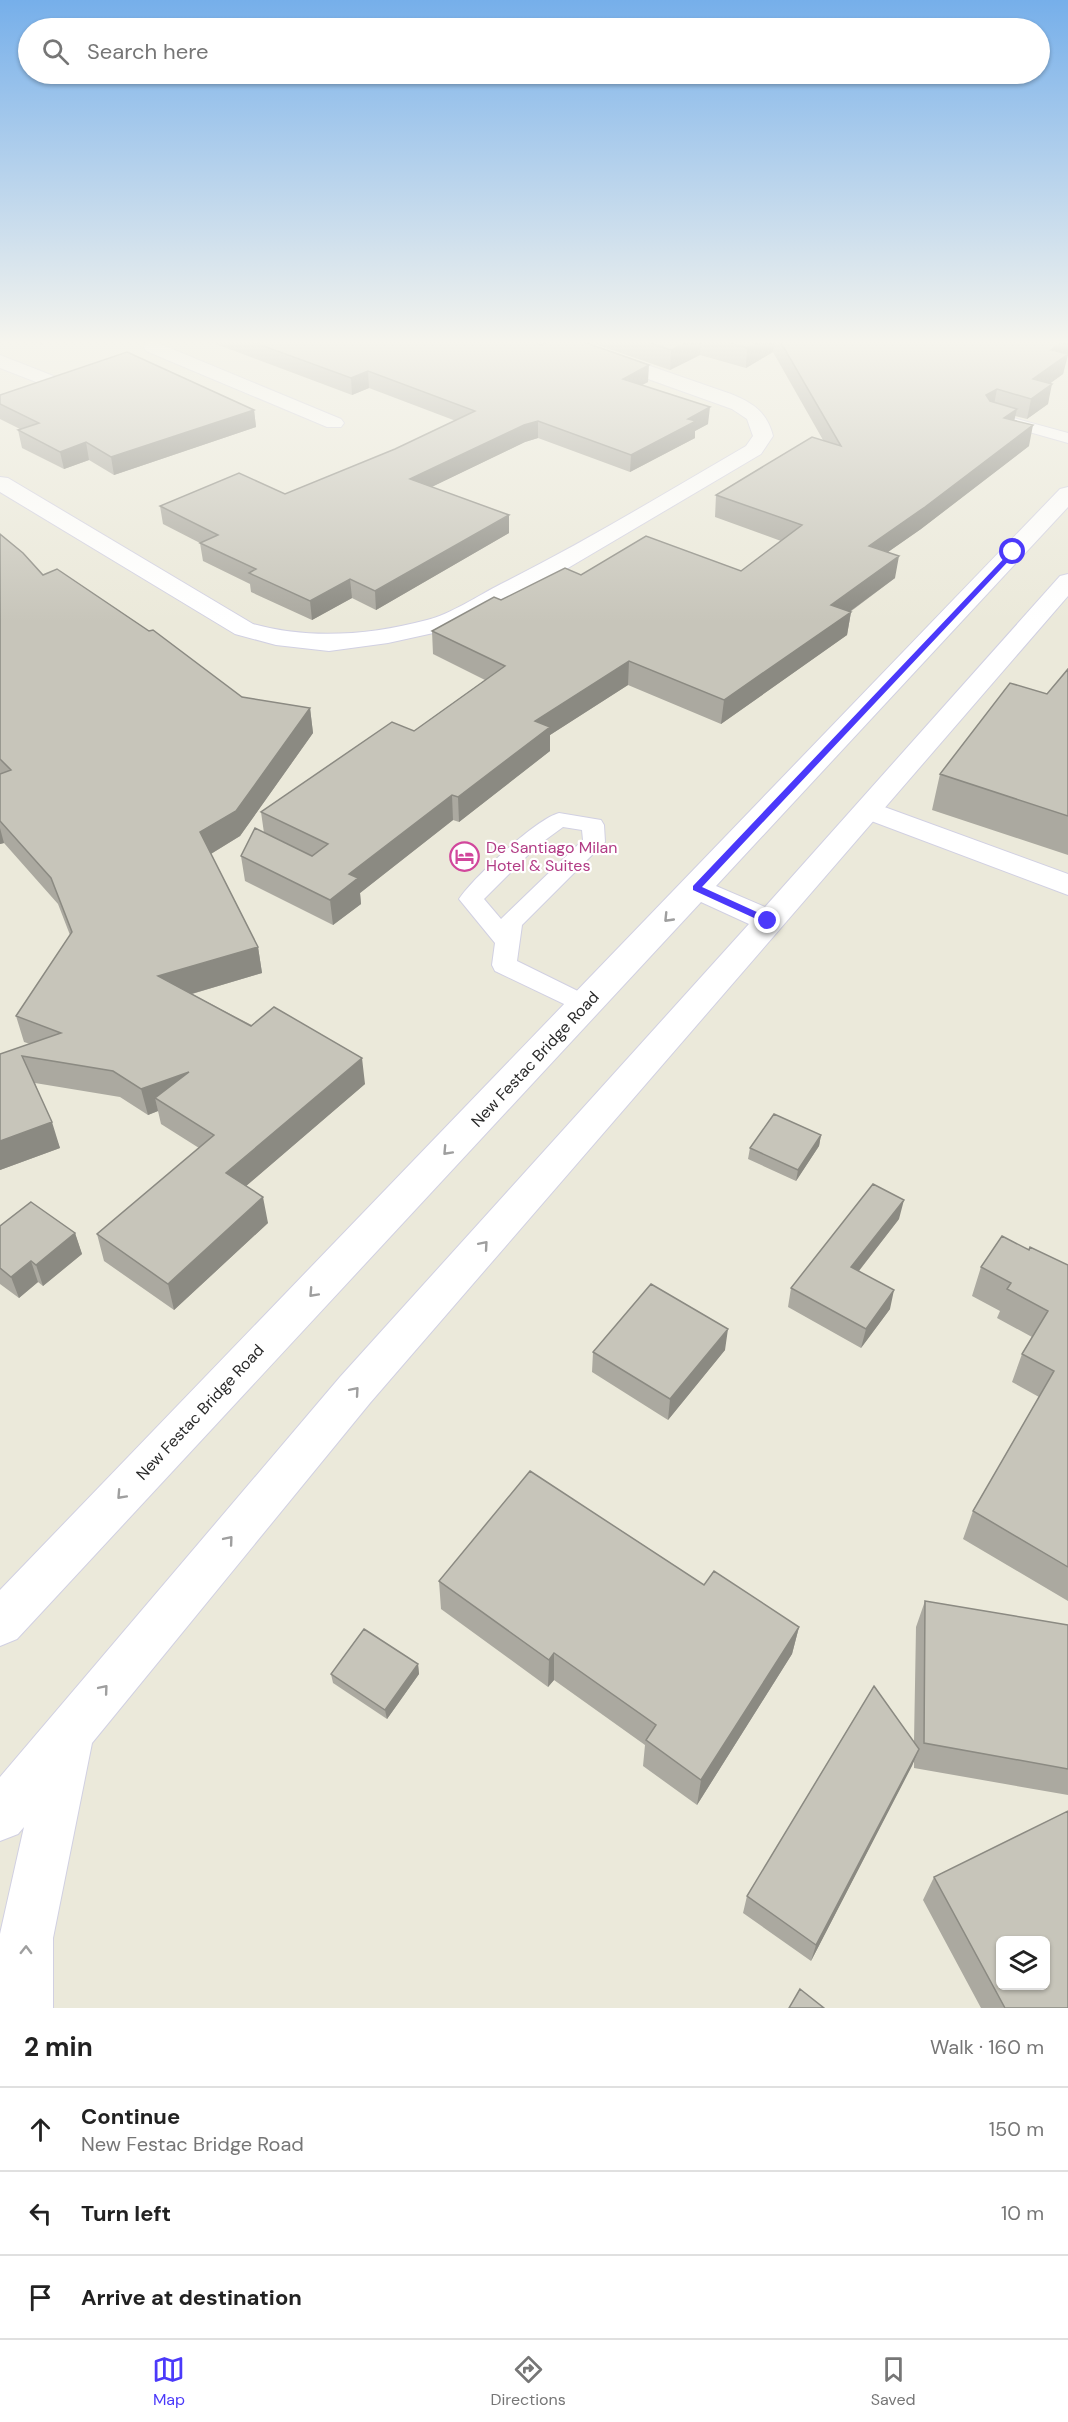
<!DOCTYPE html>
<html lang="en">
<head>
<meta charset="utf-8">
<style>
	body { margin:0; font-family:"DM Sans",sans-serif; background:#f6f6f6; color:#222 }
	.controls { position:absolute; right:18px; bottom:18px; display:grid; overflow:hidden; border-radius:9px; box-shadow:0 2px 4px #0004 }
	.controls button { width:54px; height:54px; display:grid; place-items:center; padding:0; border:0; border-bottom:2px solid #e0e0e0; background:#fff; color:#222; font:30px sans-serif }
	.stop { position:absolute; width:18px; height:18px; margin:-14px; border:4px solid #4b39fa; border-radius:50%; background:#fff }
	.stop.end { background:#4b39fa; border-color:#fff; box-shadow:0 2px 6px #0008 }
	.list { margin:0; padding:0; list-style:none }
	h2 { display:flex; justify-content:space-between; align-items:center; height:78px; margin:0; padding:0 24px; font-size:26px }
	h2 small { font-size:20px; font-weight:400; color:#767676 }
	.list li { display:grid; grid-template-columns:39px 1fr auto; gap:18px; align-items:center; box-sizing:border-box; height:84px; padding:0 24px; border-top:2px solid #e0e0e0 }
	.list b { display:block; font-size:22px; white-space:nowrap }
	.list p { margin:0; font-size:20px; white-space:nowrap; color:#767676 }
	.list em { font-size:20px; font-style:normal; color:#767676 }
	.icon { flex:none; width:33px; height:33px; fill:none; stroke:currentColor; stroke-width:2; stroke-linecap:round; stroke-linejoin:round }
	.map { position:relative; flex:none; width:1068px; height:2008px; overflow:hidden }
	.search { position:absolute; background:#fff; box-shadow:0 2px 4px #0004; left:18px; right:18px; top:18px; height:66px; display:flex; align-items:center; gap:15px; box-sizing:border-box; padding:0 21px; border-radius:33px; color:#767676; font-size:22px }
	.sheet { height:330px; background:#fff }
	nav { display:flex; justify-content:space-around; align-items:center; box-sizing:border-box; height:84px; border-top:2px solid #e0e0e0; background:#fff; font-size:16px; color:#767676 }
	nav a { display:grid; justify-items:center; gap:3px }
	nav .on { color:#4b39fa }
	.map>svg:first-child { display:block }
</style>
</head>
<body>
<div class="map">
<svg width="1068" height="2008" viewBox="0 0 1068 2008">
	<rect width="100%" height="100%" fill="#ebe9da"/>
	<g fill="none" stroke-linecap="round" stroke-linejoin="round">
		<defs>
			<path id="service" d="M999 414 1068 433V443L994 422 991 419Z
				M559 813 601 820 604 825 605 842 522 925 517 961 594 999 598 1005 594 1011 585 1014 495 971 492 965 495 943 459 899C473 878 536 819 559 813ZM563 827 582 830 583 840 501 919 484 899 537 846Z"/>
			<path id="minor" d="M153 341 341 419 344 423 341 427H327L146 351 144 347 146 343Z
				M550 341H578L731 394C753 403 767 412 773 436L761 454 568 568 447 630 388 643 329 651 276 645 235 634 0 492V477L8 478 253 624C310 640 370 635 427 620 451 614 479 595 501 584 585 542 665 493 746 446L753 436 747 419 732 409 553 345Z
				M0 355 56 377 59 381 56 385 49 387 0 368Z
				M868 801 1068 874V895L858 816 854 810 858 804Z"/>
			<path id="secondary" d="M1068 487V507L716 886 765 907 1060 576 1068 574V596L370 1403 92 1743 53 1938V2008H0V1934L24 1827 18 1834 0 1841V1777L340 1377 749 924 701 902 17 1639 0 1646V1590L1060 489Z"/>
		</defs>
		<use href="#service" stroke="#d1d0e2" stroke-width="2"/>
		<use href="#minor" stroke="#d1d0e2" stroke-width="2"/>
		<use href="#secondary" stroke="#d1d0e2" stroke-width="2"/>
		<use href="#service" fill="#fff" fill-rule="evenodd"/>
		<use href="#minor" fill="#fff" fill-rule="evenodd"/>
		<use href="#secondary" fill="#fff" fill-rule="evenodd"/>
	</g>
	<path fill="#aba9a0" d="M31 341H43L42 345Z
		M208 341H531L648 382 642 385 708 424 695 431V438L630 472 538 438 525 442 431 487 509 533 376 610 352 598 312 620 251 592 250 584 203 561 200 543 163 524 160 506 285 494 395 449 456 421 369 388 352 395Z
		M586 341H1068L1067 356 1063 374 1050 383 1048 404 1027 419 1015 416 1014 420 1029 446 921 529 888 552 895 578 850 612H851L847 635 721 724 628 685 550 735V751L459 822 453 820 360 893 361 904 333 925 245 881 241 856 264 833 261 812 414 731 485 680 433 654 432 631 501 600 581 575 741 571 781 541 715 517 716 495 823 440 773 352 746 368 700 355 670 370Z
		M0 395 254 410 256 427 114 475 89 460 64 469 22 448 18 430 20 429 0 419Z
		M0 534 43 575 242 697 310 708 313 733 240 836 211 854 258 947 262 973 192 994 365 1084 246 1186 268 1223 174 1310 104 1261 97 1234 199 1148 161 1124 158 1111 148 1115 120 1097 35 1083 60 1148 0 1170V1054L30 1044 24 1042 16 1016 70 935 58 904 4 843 0 844Z
		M1068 669V855L932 810 940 774 1047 694Z
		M821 1135 819 1146 796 1181 748 1159 750 1148Z
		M899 1219 859 1271 890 1309 861 1348 788 1307 791 1288Z
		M0 1226 75 1233 82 1254 43 1286 38 1282 19 1298 0 1284Z
		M1029 1250 1068 1265V1601L963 1539 973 1511 1039 1397 1012 1382 1022 1354 1032 1337 997 1318 1000 1311 972 1296 981 1267Z
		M725 1350 668 1420 592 1372 593 1352Z
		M439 1581 704 1585 799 1627 792 1654 697 1805 643 1766 645 1745 554 1680 548 1687 441 1609Z
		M925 1601 1068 1625V1795L914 1768V1761L811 1961 743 1913 747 1896 914 1742 916 1627Z
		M418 1664 419 1674 387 1719 333 1683 331 1674Z
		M934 1877 1068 2008H981L923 1900Z"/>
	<path fill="#8b8a82" d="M689 341H701L700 355 670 370 671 350Z
		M759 341H774L773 352 746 368 747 348Z
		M1064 341H1068V355L1063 374 1029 399 1033 379 1051 350Z
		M649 365 648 382 622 395 623 379Z
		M368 371 369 388 352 395 351 378Z
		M1052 384 1048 404 1027 419 1031 399Z
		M997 389 993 410 986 395Z
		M710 407 708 424 695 431V438L630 472 631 455 688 419Z
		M1017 409 1012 430 1004 418Z
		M254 410 256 427 114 475 111 457Z
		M538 421V438L525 442 411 497 410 479 524 425Z
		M1033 425 1029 446 921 529 865 568 869 546Z
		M86 442 89 460 64 469 60 452Z
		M509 515V533L376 610 375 591Z
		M899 556 895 578 830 626 851 612 847 635 721 724 724 700 831 605Z
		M350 579 352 598 312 620 310 601Z
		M629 661 628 685 550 735V751L459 822 458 797 535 721Z
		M310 708 313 733 240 836 204 858 200 832Z
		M452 795 453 820 360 893 361 904 333 925 330 900 349 874Z
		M0 828 4 843 0 844Z
		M258 947 262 973 164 1002 158 976Z
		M362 1058 365 1084 231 1199 226 1173Z
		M189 1072 155 1098 158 1111 148 1115 141 1089Z
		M52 1122 60 1148 0 1170V1141Z
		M821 1135 819 1146 796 1181 798 1170Z
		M263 1197 268 1223 174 1310 168 1284Z
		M904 1200 899 1219 847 1286 851 1267Z
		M75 1233 82 1254 43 1286 36 1265Z
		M31 1261 38 1282 19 1298 11 1277Z
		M894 1290 890 1309 861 1348 866 1329Z
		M728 1329 725 1350 668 1420 670 1399Z
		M799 1627 792 1654 697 1805 701 1780Z
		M554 1653V1680L548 1687 549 1660Z
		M418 1664 419 1674 387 1719 385 1710Z
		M919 1749 912 1766 811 1961 816 1945Z"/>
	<path fill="#c7c5ba" stroke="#8b8a82" stroke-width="1.5" fill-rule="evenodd" d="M250 341H531L541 345 549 341H581L649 365 623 379 710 407 688 419 696 421 631 455 538 421 524 425 410 479 509 515 375 591 350 579 310 601 249 573 256 569 200 543 218 535 160 506 239 473 285 494 395 449 475 411 368 371 351 378Z
		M644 341H689L671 350Z
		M724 341H759L747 348Z
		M780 341H1063L1051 350 1068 354 1033 379 1052 384 1031 399 997 389 986 395 990 401 1017 409 1004 418 1033 425 925 507 869 546 899 556 831 605 851 612 724 700 629 661 535 721 550 727 458 797 452 795 349 874 358 878 330 900 241 856 255 828 312 856 328 844 261 812 392 722 414 731 505 666 432 631 494 597 501 600 565 568 581 575 646 536 741 571 802 525 716 495 812 437 841 446Z
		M127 352 254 410 111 457 86 442 60 452 18 430 39 423 0 404V395Z
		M0 534 23 553 43 575 57 569 149 631 153 630 242 697 310 708 236 811 200 832 258 947 158 976 251 1026 274 1007 362 1058 226 1173 263 1197 168 1284 97 1234 214 1135 155 1098 189 1072 141 1089 113 1071 22 1056 52 1122 0 1141V1054L61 1033 16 1016 72 932 51 878 0 821V774L11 770 0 759Z
		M1068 669V816L940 774 1010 683 1047 694Z
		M774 1114 821 1135 798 1170 750 1148Z
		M873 1184 904 1200 851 1267 894 1290 866 1329 791 1288Z
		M31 1202 75 1233 36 1265 31 1261 11 1277 0 1268V1226Z
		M1002 1236 1029 1250 1030 1247 1068 1265V1567L973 1511 1054 1371 1022 1354 1048 1311 1007 1289 1011 1283 981 1267Z
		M651 1284 728 1329 670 1399 593 1352Z
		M530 1471 704 1585 714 1571 799 1627 701 1780 646 1740 656 1725 554 1653 549 1660 439 1581Z
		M925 1601 1068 1625V1769L924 1743Z
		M364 1629 418 1664 385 1710 331 1674Z
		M874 1686 919 1749 816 1945 747 1896Z
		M1068 1811V2008H1005L934 1877ZM1000 1941H1046V1986H1000Z
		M800 1989 824 2008H789Z"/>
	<defs><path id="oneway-chevron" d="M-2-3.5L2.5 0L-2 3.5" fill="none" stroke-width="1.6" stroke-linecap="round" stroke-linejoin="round" transform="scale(1.5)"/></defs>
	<g stroke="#9f9f9f">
		<use href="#oneway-chevron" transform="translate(668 918) rotate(134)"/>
		<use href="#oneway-chevron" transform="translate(447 1151) rotate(133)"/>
		<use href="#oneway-chevron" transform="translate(484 1245) rotate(-49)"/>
		<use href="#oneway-chevron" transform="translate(313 1293) rotate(133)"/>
		<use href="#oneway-chevron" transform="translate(355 1391) rotate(-49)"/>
		<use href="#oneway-chevron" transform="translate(121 1495) rotate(133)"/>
		<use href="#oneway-chevron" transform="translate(229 1540) rotate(-50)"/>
		<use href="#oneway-chevron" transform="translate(104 1689) rotate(-50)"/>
		<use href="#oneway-chevron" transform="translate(26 1950) rotate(-89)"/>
	</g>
	<linearGradient id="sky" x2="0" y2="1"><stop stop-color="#76afea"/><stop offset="0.55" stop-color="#f6f5ee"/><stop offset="1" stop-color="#f6f5ee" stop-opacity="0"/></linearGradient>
	<rect width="1068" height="622" fill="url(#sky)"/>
	<path fill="#4b39fa" d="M1011 551 1017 552 702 887 772 919V923H765L693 890V886Z"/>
	<defs>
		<symbol id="hotel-ring" viewBox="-11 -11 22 22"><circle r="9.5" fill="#fff" stroke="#d1479c" stroke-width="1.5"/><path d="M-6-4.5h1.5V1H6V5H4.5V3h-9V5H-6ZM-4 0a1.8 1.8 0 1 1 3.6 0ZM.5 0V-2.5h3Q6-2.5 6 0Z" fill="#d1479c"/></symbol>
	</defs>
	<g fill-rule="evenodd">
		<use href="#hotel-ring" x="448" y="840" width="33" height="33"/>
	</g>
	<g text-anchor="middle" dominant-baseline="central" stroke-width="4.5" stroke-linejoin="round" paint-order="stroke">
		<g font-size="16" fill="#b23c85" stroke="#fff" text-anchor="start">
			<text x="486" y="847">De Santiago Milan<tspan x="486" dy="18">Hotel &amp; Suites</tspan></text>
		</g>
		<g font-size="16" fill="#292929" stroke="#fff">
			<text transform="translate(535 1059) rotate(-47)">New Festac Bridge Road</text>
			<text transform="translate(200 1412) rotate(-47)">New Festac Bridge Road</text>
		</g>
	</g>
</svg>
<div class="controls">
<button><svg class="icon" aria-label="layers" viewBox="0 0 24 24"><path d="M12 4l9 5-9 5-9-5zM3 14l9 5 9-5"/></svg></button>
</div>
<div class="stop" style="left:1013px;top:552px"></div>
<div class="stop end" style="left:768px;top:921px"></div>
<div class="search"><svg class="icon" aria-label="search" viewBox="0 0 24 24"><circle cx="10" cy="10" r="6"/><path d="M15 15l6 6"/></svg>Search here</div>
</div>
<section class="sheet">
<h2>2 min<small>Walk · 160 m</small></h2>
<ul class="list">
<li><svg class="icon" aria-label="ahead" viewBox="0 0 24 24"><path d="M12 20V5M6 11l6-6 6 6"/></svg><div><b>Continue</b><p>New Festac Bridge Road</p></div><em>150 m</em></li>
<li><svg class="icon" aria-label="left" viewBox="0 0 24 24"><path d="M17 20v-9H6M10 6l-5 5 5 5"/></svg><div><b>Turn left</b></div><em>10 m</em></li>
<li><svg class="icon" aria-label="arrive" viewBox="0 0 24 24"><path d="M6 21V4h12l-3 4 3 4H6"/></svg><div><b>Arrive at destination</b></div></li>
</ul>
</section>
<nav>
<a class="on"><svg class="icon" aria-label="map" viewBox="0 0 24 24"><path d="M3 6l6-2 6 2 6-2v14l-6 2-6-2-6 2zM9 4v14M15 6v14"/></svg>Map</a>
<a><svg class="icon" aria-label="directions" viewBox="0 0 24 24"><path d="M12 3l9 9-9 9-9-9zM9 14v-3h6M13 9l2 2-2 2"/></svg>Directions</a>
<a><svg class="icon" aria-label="saved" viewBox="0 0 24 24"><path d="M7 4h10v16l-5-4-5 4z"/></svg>Saved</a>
</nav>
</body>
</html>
